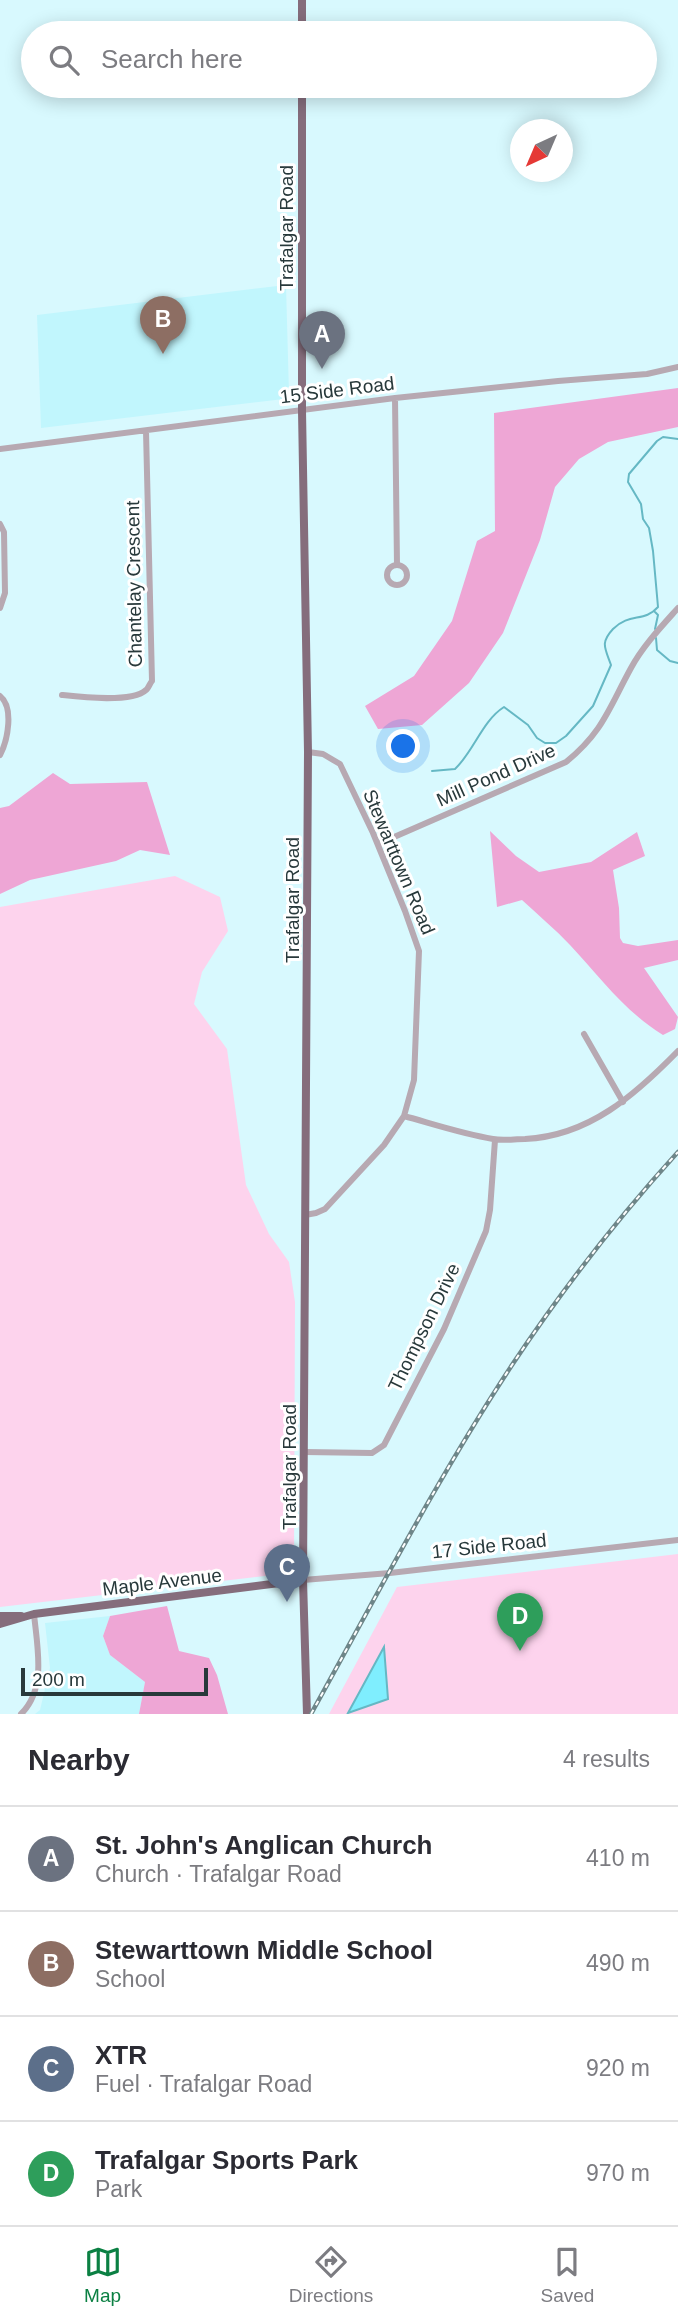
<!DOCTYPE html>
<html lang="en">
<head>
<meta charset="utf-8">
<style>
	body { margin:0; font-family:Helvetica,sans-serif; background:#f2f2f3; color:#2b2b33 }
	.compass { position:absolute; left:510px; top:119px; width:63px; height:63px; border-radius:50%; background:#fff; box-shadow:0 4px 18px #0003; rotate:224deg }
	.scale { position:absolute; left:21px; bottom:18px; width:187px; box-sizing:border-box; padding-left:7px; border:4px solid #28393b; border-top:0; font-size:19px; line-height:24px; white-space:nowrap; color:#28393b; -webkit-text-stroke:5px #fff; paint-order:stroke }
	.you { position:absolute; left:404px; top:747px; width:24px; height:24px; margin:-18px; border:5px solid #fff; border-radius:50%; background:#1a73e8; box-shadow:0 0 0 10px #1a73e833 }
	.badge { display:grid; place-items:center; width:46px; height:46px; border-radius:50%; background:#0b8043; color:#fff; font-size:23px; font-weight:700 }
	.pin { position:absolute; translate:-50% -58px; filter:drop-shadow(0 2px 4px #0008) }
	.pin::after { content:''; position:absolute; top:37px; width:24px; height:21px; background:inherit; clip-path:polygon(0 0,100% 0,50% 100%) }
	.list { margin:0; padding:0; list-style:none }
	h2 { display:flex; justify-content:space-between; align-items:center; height:91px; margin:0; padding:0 28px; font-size:30px }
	h2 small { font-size:23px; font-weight:400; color:#7c7c81 }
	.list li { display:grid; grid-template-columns:46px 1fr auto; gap:21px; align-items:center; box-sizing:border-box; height:105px; padding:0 28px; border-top:2px solid #e1e1e2 }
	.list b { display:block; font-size:26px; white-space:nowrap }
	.list p { margin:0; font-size:23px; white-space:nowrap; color:#7c7c81 }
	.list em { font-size:23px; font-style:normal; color:#7c7c81 }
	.icon { flex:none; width:38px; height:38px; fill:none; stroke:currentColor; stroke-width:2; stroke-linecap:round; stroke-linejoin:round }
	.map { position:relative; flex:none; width:678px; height:1714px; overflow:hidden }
	.search { position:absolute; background:#fff; box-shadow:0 4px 18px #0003; left:21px; right:21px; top:21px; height:77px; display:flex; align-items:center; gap:18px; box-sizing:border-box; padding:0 24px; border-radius:38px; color:#7c7c81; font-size:26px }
	.sheet { height:511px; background:#fff }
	nav { display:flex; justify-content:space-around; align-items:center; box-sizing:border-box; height:98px; border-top:2px solid #e1e1e2; background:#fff; font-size:19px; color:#7c7c81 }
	nav a { display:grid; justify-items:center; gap:4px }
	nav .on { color:#0b8043 }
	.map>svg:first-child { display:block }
</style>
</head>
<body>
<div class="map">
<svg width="678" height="1714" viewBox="0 0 678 1714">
	<rect width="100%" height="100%" fill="#d8f9fe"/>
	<path fill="#c1f6fd" d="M286 285 289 394 284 399 41 428 37 315Z
		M110 1616 103 1636 110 1655 145 1682 139 1714H35L40 1710 50 1668 45 1623Z"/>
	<path fill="#fdd3ed" d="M175 876 220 897 228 931 202 972 194 1004 227 1049 246 1185 269 1234 289 1262 295 1302 294 1560 289 1568 273 1575 0 1607V907Z
		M678 1554V1714H329L397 1587Z"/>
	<path fill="#eea6d5" d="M678 388V427L608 442 579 459 555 487 540 540 503 633 469 683 422 725 378 729 365 706 414 676 452 621 477 541 495 531 494 413Z
		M53 773 70 784 147 782 170 855 140 850 116 861 30 880 0 894V808L9 806Z
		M490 831 516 856 539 872 591 862 637 832 645 856 613 870 619 908 620 938 623 943 638 946 678 940V960L644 968 678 1017 675 1029 663 1035C623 1010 601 978 570 945 555 929 538 915 522 900L497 907Z
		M167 1606 179 1651 209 1658 217 1675 228 1714H139L145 1682 110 1655 103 1636 110 1616Z"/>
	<path fill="#7feefe" stroke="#65b8c4" stroke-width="2" d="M384 1647 388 1699 348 1713Z"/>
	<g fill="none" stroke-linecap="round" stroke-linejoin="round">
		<path stroke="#65b8c4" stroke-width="2" d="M655 612 658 615 655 629
			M656 638 657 650 670 661 678 663
			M432 771 455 769C474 751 482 721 504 707L528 725 537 738 545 743H556L566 736 593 706 611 665C605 648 600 643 613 629 630 612 644 623 658 607L653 551 649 528 643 519 641 504 628 482 629 474 657 441 663 437 678 439"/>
		<path stroke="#b7a9b2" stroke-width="6" d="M395 398 397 565
			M0 449 395 398 558 381 647 374 678 367
			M0 524 4 532 5 593 0 608
			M387 575a10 10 0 1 1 20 0a10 10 0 1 1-20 0Z
			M62 695C80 697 132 703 146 690 148 689 150 683 152 681L146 431
			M0 696C14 707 8 740 0 755
			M378 844 566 762C603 732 609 708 631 668 643 646 661 627 678 608
			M584 1034 623 1102
			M404 1116C433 1124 463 1134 493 1139 503 1141 514 1139 525 1139 589 1136 635 1095 678 1051
			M305 1215 316 1213 325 1209 384 1145 404 1116 414 1080 419 951 405 911 373 833 340 764 323 754 308 752
			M305 1452 372 1453 384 1445 444 1329 486 1231 490 1210 495 1140
			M303 1580 390 1573 678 1540
			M21 1714C47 1689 37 1646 34 1614"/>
		<path stroke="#856d7c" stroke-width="8" d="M302 33V0
			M302 86V411L308 752 303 1580 307 1714
			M0 1616H21
			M0 1624 34 1614 303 1580"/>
		<defs>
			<path id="rail" d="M311 1714C376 1597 438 1477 512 1365 562 1290 617 1219 678 1152"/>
		</defs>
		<use href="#rail" stroke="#6e8689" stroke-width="4.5"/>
		<use href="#rail" stroke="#fff" stroke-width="2" stroke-dasharray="5" stroke-linecap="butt"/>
	</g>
	<g text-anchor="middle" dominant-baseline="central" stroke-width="6" stroke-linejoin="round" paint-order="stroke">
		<g font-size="19" fill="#28393b" stroke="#fff">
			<text transform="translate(286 228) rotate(-90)">Trafalgar Road</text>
			<text transform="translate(337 390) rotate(-7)">15 Side Road</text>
			<text transform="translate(134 584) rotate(-91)">Chantelay Crescent</text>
			<text transform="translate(496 775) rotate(-24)">Mill Pond Drive</text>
			<text transform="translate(399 862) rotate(67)">Stewarttown Road</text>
			<text transform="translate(292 900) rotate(-90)">Trafalgar Road</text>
			<text transform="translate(424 1327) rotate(-64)">Thompson Drive</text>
			<text transform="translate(289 1467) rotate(-90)">Trafalgar Road</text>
			<text transform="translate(489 1546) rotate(-6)">17 Side Road</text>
			<text transform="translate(162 1582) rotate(-7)">Maple Avenue</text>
		</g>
	</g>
</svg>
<svg class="compass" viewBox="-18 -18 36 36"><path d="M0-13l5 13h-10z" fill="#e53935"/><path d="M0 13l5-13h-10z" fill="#7c7c81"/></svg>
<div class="scale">200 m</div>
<div class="you"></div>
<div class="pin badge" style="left:322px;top:369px;background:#6b7280">A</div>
<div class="pin badge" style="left:163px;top:354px;background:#8d6e63">B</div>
<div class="pin badge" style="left:287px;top:1602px;background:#5c6f8a">C</div>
<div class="pin badge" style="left:520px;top:1651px;background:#2e9e5b">D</div>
<div class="search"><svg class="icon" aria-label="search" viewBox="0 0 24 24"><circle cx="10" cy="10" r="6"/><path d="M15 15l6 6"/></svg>Search here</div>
</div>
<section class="sheet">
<h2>Nearby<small>4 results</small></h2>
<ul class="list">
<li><span class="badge" style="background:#6b7280">A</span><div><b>St. John's Anglican Church</b><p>Church · Trafalgar Road</p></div><em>410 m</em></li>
<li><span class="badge" style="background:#8d6e63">B</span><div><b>Stewarttown Middle School</b><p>School</p></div><em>490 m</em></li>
<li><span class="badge" style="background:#5c6f8a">C</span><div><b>XTR</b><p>Fuel · Trafalgar Road</p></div><em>920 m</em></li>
<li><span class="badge" style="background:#2e9e5b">D</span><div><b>Trafalgar Sports Park</b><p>Park</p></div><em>970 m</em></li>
</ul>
</section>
<nav>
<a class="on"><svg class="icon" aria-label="map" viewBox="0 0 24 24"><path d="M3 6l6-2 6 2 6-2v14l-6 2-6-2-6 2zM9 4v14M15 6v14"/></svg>Map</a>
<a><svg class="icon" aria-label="directions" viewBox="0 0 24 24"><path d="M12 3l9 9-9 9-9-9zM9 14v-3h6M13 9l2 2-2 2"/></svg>Directions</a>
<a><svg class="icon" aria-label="saved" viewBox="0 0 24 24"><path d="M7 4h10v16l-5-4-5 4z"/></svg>Saved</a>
</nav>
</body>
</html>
